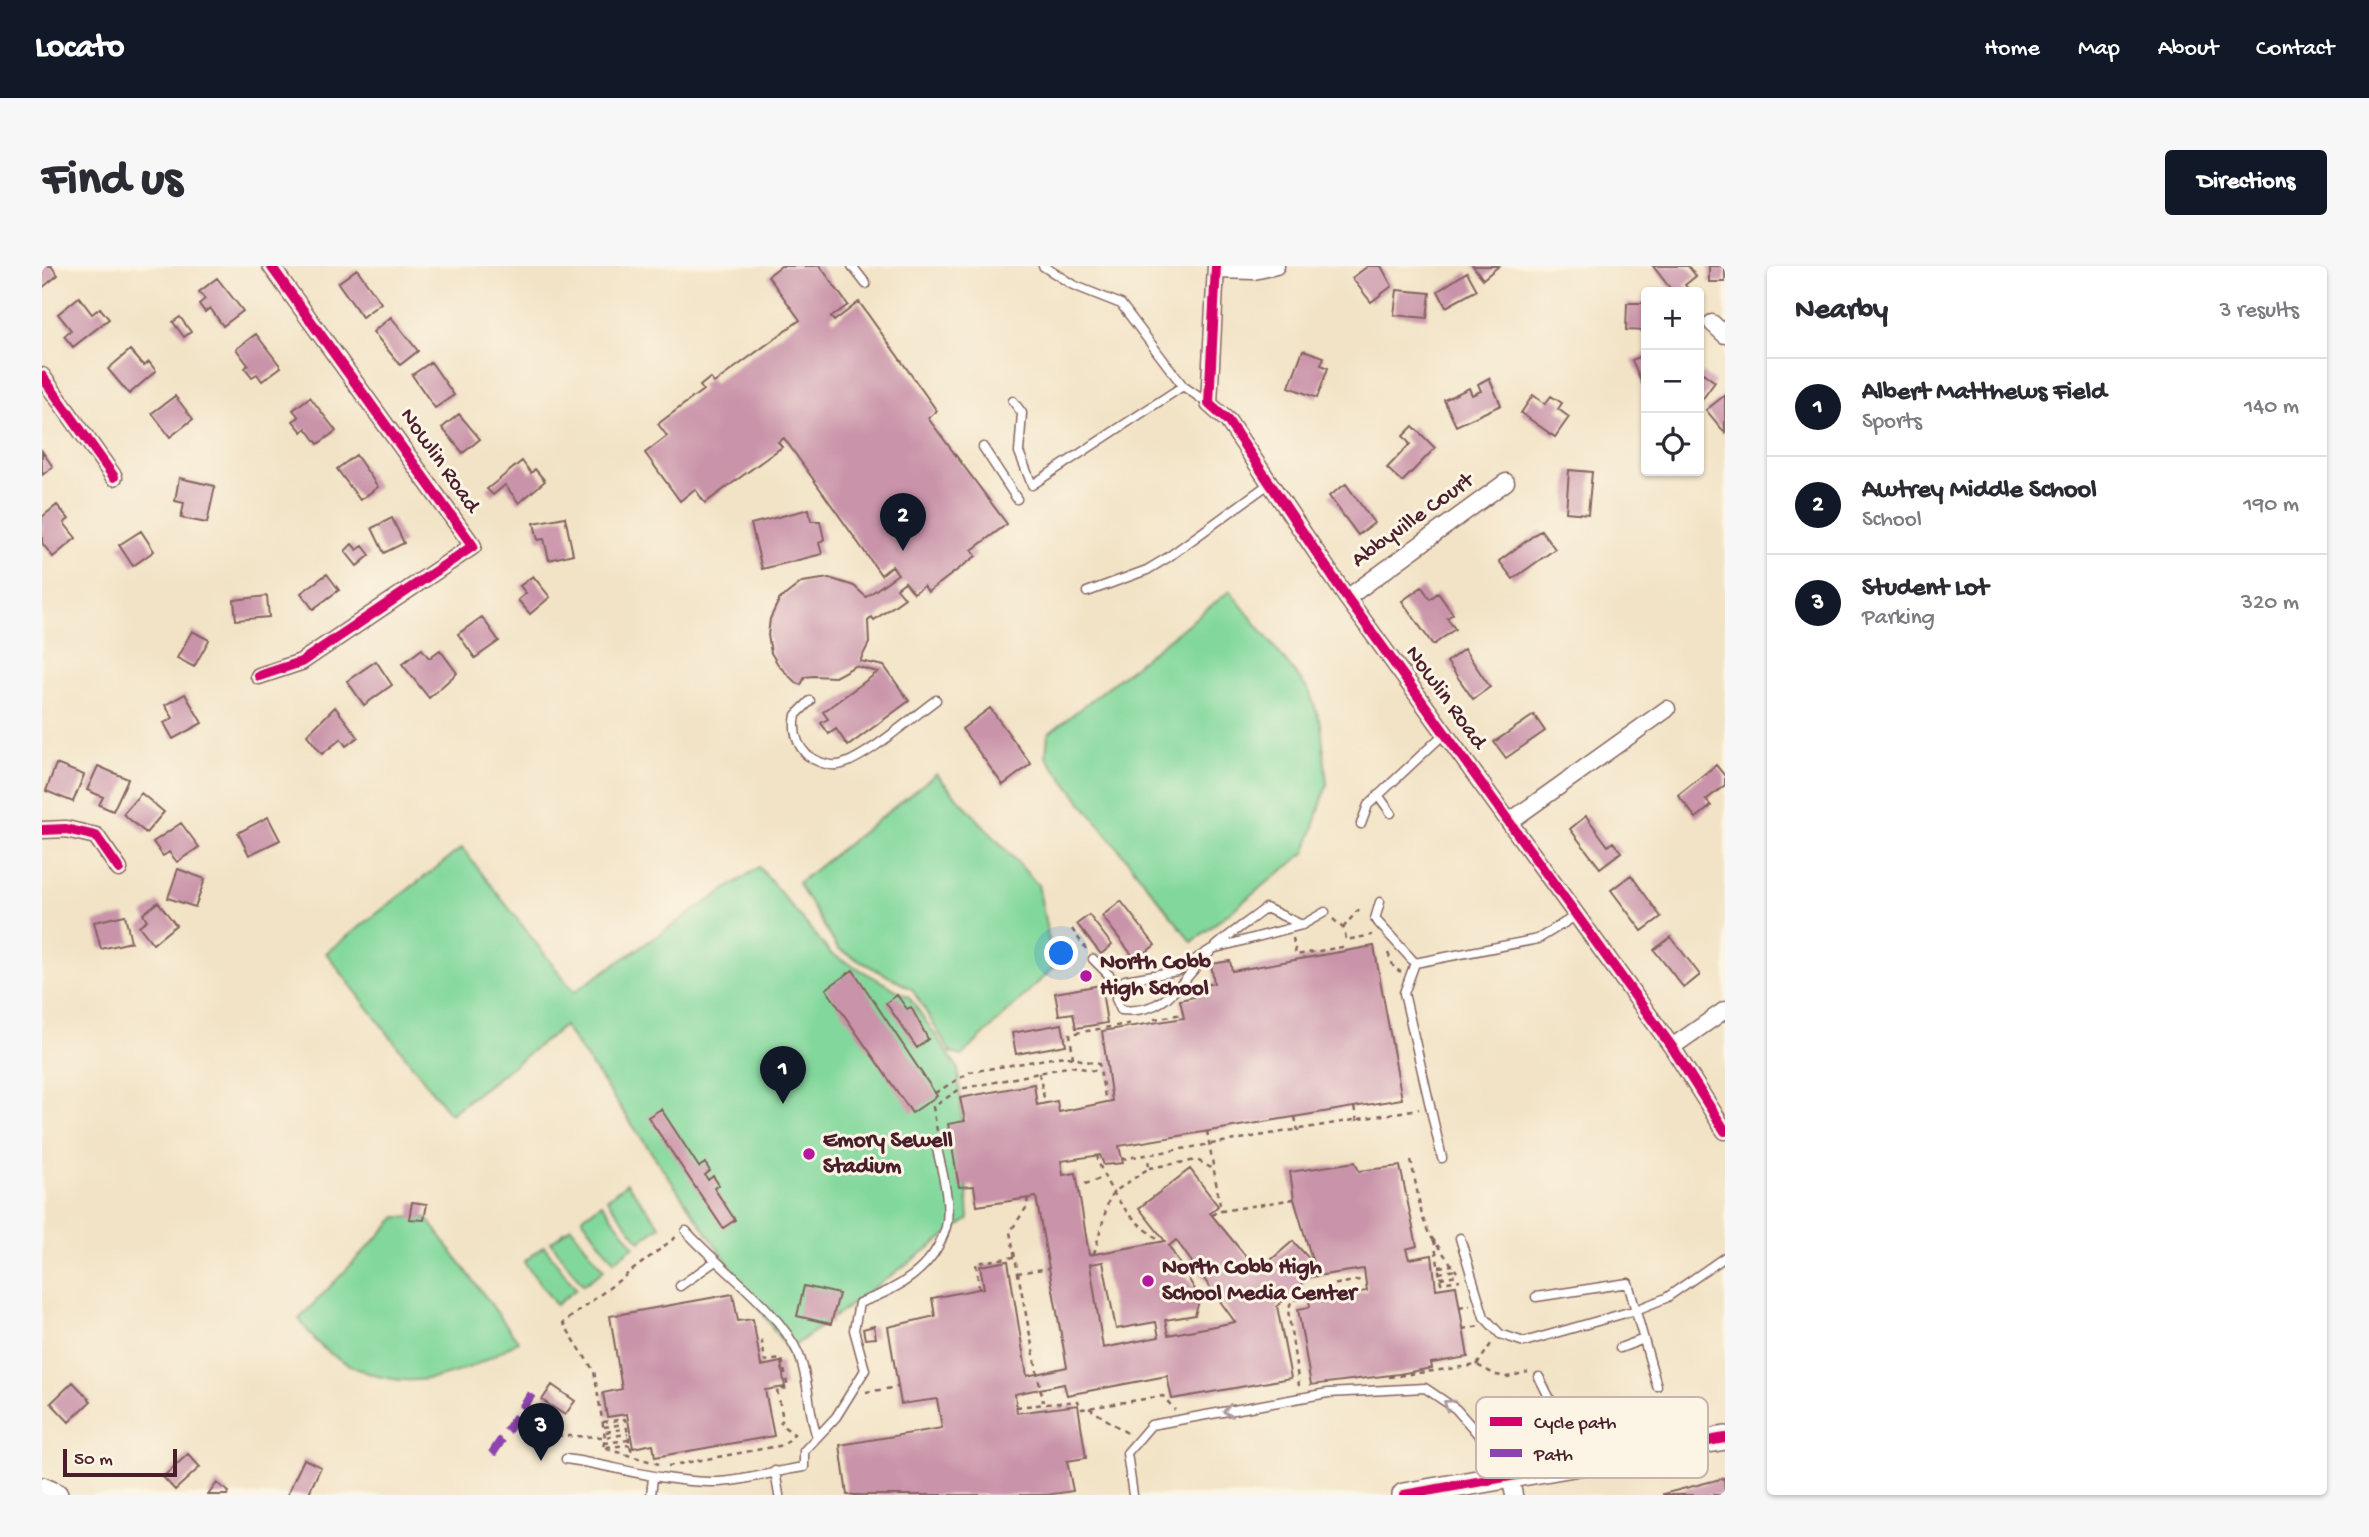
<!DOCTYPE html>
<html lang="en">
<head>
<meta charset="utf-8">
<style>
	body { margin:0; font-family:"Gochi Hand",sans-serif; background:#f7f7f7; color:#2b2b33 }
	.controls { position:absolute; right:21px; top:21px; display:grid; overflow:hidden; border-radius:7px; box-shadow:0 2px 5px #0004 }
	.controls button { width:63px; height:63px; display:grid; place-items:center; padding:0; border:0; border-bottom:2px solid #e1e1e2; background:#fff; color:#2b2b33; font:35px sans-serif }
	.scale { position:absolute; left:21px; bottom:18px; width:114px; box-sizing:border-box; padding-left:7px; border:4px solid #4a1f2b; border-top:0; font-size:19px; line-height:24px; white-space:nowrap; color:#4a1f2b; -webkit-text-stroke:5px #fcf5e5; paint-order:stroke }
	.you { position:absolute; left:1020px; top:688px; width:24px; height:24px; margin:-18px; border:5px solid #fff; border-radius:50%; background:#1a73e8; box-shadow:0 0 0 10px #1a73e833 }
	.badge { display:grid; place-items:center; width:46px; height:46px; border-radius:50%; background:#111827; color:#fff; font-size:23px; font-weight:700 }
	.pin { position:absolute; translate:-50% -58px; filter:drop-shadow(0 2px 4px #0008) }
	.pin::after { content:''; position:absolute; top:37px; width:24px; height:21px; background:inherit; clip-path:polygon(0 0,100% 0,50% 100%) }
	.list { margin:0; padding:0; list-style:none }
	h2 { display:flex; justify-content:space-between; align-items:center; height:91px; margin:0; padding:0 28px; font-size:30px }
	h2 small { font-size:23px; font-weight:400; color:#7c7c81 }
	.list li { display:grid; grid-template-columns:46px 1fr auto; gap:21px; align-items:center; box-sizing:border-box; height:98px; padding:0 28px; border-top:2px solid #e1e1e2 }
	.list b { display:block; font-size:26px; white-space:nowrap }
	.list p { margin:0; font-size:23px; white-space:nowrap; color:#7c7c81 }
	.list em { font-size:23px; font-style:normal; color:#7c7c81 }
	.icon { flex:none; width:38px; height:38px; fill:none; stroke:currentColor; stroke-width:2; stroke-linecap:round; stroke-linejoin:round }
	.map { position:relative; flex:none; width:1683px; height:1229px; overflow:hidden; border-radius:7px }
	header { display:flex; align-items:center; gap:42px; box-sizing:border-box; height:98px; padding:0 35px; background:#111827; color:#fff }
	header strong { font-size:33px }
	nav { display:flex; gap:38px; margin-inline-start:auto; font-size:24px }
	.intro { display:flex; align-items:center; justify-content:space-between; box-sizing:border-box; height:168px; padding:0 42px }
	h1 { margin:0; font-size:49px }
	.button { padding:18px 32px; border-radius:7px; background:#111827; color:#fff; font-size:24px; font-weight:700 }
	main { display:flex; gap:42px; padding:0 42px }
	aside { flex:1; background:#fff; border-radius:7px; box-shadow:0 2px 5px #0004 }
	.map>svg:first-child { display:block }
</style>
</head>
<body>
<header>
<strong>Locato</strong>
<nav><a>Home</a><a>Map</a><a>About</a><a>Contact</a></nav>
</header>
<div class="intro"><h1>Find us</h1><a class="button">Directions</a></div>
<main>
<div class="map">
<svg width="1683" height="1229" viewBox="0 0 1683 1229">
	<rect width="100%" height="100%" fill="#fcf5e5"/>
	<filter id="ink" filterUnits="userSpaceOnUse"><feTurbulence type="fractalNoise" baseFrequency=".0143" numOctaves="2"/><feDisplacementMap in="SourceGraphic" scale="14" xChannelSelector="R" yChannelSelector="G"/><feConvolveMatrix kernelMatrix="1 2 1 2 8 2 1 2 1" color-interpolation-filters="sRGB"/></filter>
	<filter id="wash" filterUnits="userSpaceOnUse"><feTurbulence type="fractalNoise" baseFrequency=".00686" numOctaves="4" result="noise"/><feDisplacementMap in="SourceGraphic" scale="28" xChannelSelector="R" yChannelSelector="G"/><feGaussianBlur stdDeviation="1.57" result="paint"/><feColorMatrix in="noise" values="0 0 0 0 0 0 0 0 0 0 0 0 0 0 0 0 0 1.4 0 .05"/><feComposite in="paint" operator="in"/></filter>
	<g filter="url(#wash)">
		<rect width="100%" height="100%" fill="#f2e3c6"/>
		<path fill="#82d89c" stroke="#667c64" stroke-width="2" d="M1188 325 1267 425 1279 458 1285 519 1264 586 1150 676 1004 491 1006 468Z
			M894 508 996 619 1012 701 920 790 909 787 870 723 796 683 756 617Z
			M420 582 532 726 717 601 788 687 867 731 916 802 927 953 746 1084 522 760 408 848 284 687Z
			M585 917 618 960 598 975 565 933Z
			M560 937 592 980 572 995 540 952Z
			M355 951 385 952 476 1075C411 1118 347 1133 281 1082 272 1075 264 1062 257 1053Z
			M529 961 562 1004 541 1019 509 976Z
			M502 980 534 1023 514 1039 482 996Z"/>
		<g id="blocks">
			<path fill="#c993a9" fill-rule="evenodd" d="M0 0H9L16 9 0 22Z
				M739 0H778L806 39 789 51 792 55 817 36 895 145 886 152 965 258 930 284 934 290 886 326 882 320 872 327 863 316 855 322 863 332 832 354 830 351 826 355 827 377 818 395 842 400 867 435 806 480 794 463 787 468 779 457 786 453 781 446 836 406 813 400 793 411 771 410 763 411 759 419 754 417 737 400 729 387 726 369 728 353 737 334 760 316 787 312 812 320 824 331 856 308 850 300 839 309 742 172 736 176 740 181 663 237 653 223 638 235 603 187 625 170 616 158 661 124 658 120 668 112 672 117 758 54 726 10Z
				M1326 0H1339L1350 20 1329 36 1310 12Z
				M1431 0H1457L1441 13Z
				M1611 0H1646L1654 10 1643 19 1647 24 1644 26H1631Z
				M1667 0H1683V16H1667Z
				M315 3 339 37 320 51 296 17Z
				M1425 6 1435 24 1404 41 1396 25Z
				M175 12 201 45 181 60 168 42 163 46 157 38 163 33 157 26Z
				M1355 24 1388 27 1385 52 1352 49Z
				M37 31 50 48 58 42 67 53 31 81 22 70 29 64 16 48Z
				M1585 37H1604V65L1584 64Z
				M138 51 149 66 142 71 131 56Z
				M349 51 376 85 358 99 331 66Z
				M214 68 239 101 220 115 215 108 210 111 203 102 206 99 194 83Z
				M88 84 102 100 107 96 114 105 87 128 66 103Z
				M1261 84 1282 91 1279 99 1286 102 1275 132 1247 121Z
				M1604 88V118L1601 120 1590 94Z
				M389 96 412 129 393 142 370 109Z
				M1661 107 1673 116 1657 138V112Z
				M1447 112 1459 139 1414 160 1402 134 1427 122 1430 129 1439 125 1436 118Z
				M1491 129 1503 138 1509 130 1520 137 1516 143 1527 151 1513 171 1479 147Z
				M1683 129V167L1664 144Z
				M133 130 151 153 128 171 110 147Z
				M268 131 294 165 276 178 264 162 260 166 251 155 257 151 251 144Z
				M417 148 438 173 421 187 400 162Z
				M1371 160 1393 182 1360 216 1345 202 1368 178 1361 170Z
				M0 185 11 201 0 209Z
				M314 189 336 221 318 234 295 203Z
				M480 195 489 207 493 203 503 215 477 237 463 219 451 229 445 223Z
				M1527 204 1550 206 1546 248 1524 246Z
				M137 212 173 220 165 257 139 252 142 237 133 235Z
				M1304 218 1332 257 1316 269 1287 230Z
				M15 239 27 253 22 257 34 272 11 291 0 277V251Z
				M767 243 769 255H778L782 273 777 277 780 288 720 303 709 258Z
				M523 251 531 288 507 294 502 273 496 274 492 257Z
				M350 252 362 277 342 287 330 262Z
				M1499 264 1513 283 1471 313 1457 295Z
				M99 265 112 285 91 300 77 279Z
				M310 278 315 284 321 280 328 289 315 300 303 285Z
				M285 308 297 324 271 343 259 327Z
				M491 310 508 331 488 348 476 334 484 327 478 320Z
				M1380 321 1388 333 1396 327 1411 348 1405 352 1413 363 1391 379 1360 335Z
				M225 330 227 351 194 354 192 334Z
				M440 351 457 375 433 392 416 368Z
				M150 365 167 374 152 401 135 392Z
				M380 383 387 392 398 384 415 407 387 432 360 398Z
				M1422 383 1448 421 1431 433 1405 396Z
				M334 395 350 419 322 439 305 415Z
				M143 428 160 457 131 473 122 457 131 452 123 439Z
				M293 441 316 471 304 480 299 473 280 488 265 469Z
				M948 442 989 498 961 519 920 463Z
				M1492 449 1503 465 1464 492 1452 476Z
				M14 498 42 509 31 536 4 525Z
				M1674 499 1683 510V519L1664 534 1669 540 1654 552 1636 529Z
				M56 500 86 513 71 545 57 539 61 531 45 524Z
				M99 527 122 546 104 567 81 548Z
				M1544 550 1566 580 1571 576 1579 586 1558 602 1528 563Z
				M226 551 238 574 207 589 196 567Z
				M139 557 157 581 135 596 127 586 121 590 111 576Z
				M136 603 163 613 153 641 126 632Z
				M1589 609 1619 651 1600 665 1569 624Z
				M1079 635 1113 679 1094 694 1060 650Z
				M116 636 134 659 111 678 97 660 105 654 101 648Z
				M83 649 89 676 59 683 52 656Z
				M1047 649 1070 679 1059 688 1035 658Z
				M1629 671 1658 709 1642 722 1612 684Z
				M1332 680 1360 833 1077 880 1081 897 1062 899 1058 889 1019 895 1021 909 1034 907 1047 989 1123 975 1097 942 1148 903 1176 940 1168 947 1216 1005 1251 975 1271 997 1252 933 1248 906 1313 896 1317 905 1358 900 1375 980 1364 983 1367 993 1390 989 1394 1023 1414 1020 1426 1091 1389 1097 1390 1102 1357 1108 1269 1119 1256 1043 1268 1041 1267 1034 1325 1025 1322 1003 1268 1011 1235 1040 1249 1112 1130 1133 1125 1110 1025 1129 1022 1118 973 1128 975 1147 1036 1139 1044 1192 1025 1195 1031 1225 1004 1229H805L798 1179 900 1162 895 1133 859 1138 846 1061 893 1050 890 1032 942 1022 938 1000 966 995 985 1110 1025 1101 994 931 935 940 932 920 917 921 906 858 923 855 918 832 992 818 995 839 1015 835 1017 846 1070 835 1060 765 1142 752 1138 734 1156 730 1154 721 1172 717 1169 698 1188 695 1190 705ZM1134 974 1193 1056 1126 1069 1123 1054 1153 1049 1158 1032 1127 980ZM1061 996 1074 1063 1114 1056 1117 1071 1061 1082 1048 998Z
				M811 704 895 830 870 847 784 723Z
				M1059 719 1065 757 1034 762 1031 747 1017 749 1013 727Z
				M855 729 865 743 869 741 886 773 875 782 844 737Z
				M1020 758 1024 779 974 788 970 767Z
				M619 843 657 901 663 897 668 905 663 909 666 914 671 910 677 919 672 922 693 954 681 962 606 851Z
				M370 936 385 938 382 954 367 953Z
				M762 1020 797 1028 789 1058 755 1050Z
				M691 1028 696 1055 711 1053 719 1100 739 1096 743 1121 723 1124 732 1170 613 1191 611 1178 591 1182 585 1148 565 1151 561 1127 580 1123 568 1050Z
				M832 1060 834 1072 823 1073 821 1063Z
				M31 1116 49 1135 27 1156 9 1137Z
				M510 1119 533 1135 523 1149 500 1134Z
				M146 1188 158 1201 133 1224 121 1211Z
				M262 1193 279 1201 266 1229H245Z
				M1682 1212 1683 1229H1621V1228Z
				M175 1217 187 1226 185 1229H166Z"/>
		</g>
	</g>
	<g filter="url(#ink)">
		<use href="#blocks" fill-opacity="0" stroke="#856461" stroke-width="2"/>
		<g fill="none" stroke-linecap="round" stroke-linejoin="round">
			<defs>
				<path id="lane" d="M810 0 824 18
					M1001 0 1031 19 1079 38 1141 120 1167 138
					M971 135 980 147 977 186 990 219 1141 120
					M941 181 975 233
					M1045 326 1105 304 1125 292 1228 217
					M768 435 754 449C751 463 754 478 765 489 773 495 785 500 795 499 817 498 873 449 894 434
					M1336 529 1349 547
					M1319 558 1326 539 1403 467
					M1338 636 1333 653 1373 697
					M1260 659 1224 642C1206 656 1185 669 1169 685 1140 712 1127 749 1079 744L1074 733 1076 718 1083 714 1135 705 1170 683 1260 659 1283 646
					M1051 693 1076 718
					M1373 697 1362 727 1400 892
					M1373 697 1496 673 1535 649
					M644 965C679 1004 737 1043 757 1089 767 1113 766 1143 774 1168
					M1418 972 1442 1051 1458 1068 1482 1076 1594 1044 1624 1032 1683 991
					M638 1020 672 996
					M1494 1031 1586 1017 1615 1120
					M1578 1082 1602 1073
					M1497 1111 1512 1141 1528 1146
					M524 1193C572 1200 617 1215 667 1216 697 1217 732 1205 762 1201V1185L794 1151 823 1104 812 1064 817 1037C855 1024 892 1003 904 961 910 938 898 897 893 874
					M733 1205 737 1229
					M609 1229 611 1212
					M1091 1229 1085 1187 1109 1159 1286 1127 1383 1122 1414 1143 1429 1160 1447 1182 1458 1209"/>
				<path id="street" d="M1174 0 1167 138 1186 155 1305 332 1630 781 1683 865
					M1174 4 1212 5 1234 0
					M1670 57 1683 69
					M0 110 72 211
					M1305 332 1464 216
					M217 410 259 396 431 280 229 0
					M1467 556 1625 443
					M0 564 24 563 54 570 77 603
					M1630 781 1683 744
					M1468 1211 1472 1229"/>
				<path id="secondary" d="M0 1223 14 1229
					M1362 1229 1683 1172"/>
			</defs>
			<use href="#lane" stroke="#856461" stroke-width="11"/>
			<use href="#street" stroke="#856461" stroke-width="19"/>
			<use href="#secondary" stroke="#856461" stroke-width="26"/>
			<path stroke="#856461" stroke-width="2.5" stroke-dasharray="5 5" stroke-linecap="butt" d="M1291 653 1302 663 1304 674 1330 669
				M1301 662 1315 645 1321 643
				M1030 663 1044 683
				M1251 672 1254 689 1306 680
				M1346 687 1352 702 1359 706
				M1112 753 1141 748
				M1031 792 1028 768 1091 757
				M997 807 1003 837
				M893 827 928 806 1022 790 1057 798 1064 836
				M1312 841 1315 855
				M1253 851 1256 865
				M895 865 891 841 918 823 997 807 1029 800 1059 806
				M1165 865 1179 945
				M1055 889C1060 913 1078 940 1096 957 1103 964 1112 968 1117 976
				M1080 893 1377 843
				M1369 894 1380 950 1387 968 1415 1006
				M1107 902 1155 894 1171 903
				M1043 918 1063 911
				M985 932 986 939 968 966 1001 1136
				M1170 950 1174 946 1252 933
				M1392 974 1399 1017 1418 1014
				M1052 988 1067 933 1072 926 1107 902 1106 890
				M1397 1001 1411 999
				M975 1007 1007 1002
				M1397 1007 1414 1004
				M1398 1012 1416 1009
				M937 1023 934 997 972 991
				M1417 1041 1428 1039
				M1421 1063 1437 1060
				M1435 1099 1451 1075
				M1347 1111 1435 1099 1454 1109 1465 1111 1486 1106
				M1257 1120 1246 1044 1250 1034 1279 1030V1021L1323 1013
				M824 1126 856 1121
				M974 1141 1036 1135 1040 1143 1121 1130 1133 1144
				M1047 1142 1088 1169
				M561 1156 583 1153 590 1189
				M562 1161 582 1158
				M564 1166 585 1162
				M495 1169 563 1171 586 1168
				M562 1177 587 1174
				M564 1181 588 1179
				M617 1198 561 1182 563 1171 552 1105 521 1057 634 971
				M626 1200 742 1179 752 1168 738 1158 741 1153 735 1124 746 1122 740 1093 723 1095 719 1070"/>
			<use href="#lane" stroke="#fff" stroke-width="8"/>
			<use href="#street" stroke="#fff" stroke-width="16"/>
			<use href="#secondary" stroke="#fff" stroke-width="23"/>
			<path stroke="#8e44ad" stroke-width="9" stroke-dasharray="18 9" stroke-linecap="butt" d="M450 1188 493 1123"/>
			<defs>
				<path id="cycleway" d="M1174 0 1167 138 1186 155 1305 332 1630 781 1683 865
					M0 110 72 211
					M217 410 259 396 431 280 229 0
					M0 564 24 563 54 570 77 603
					M1362 1229 1683 1172"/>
			</defs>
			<use href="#cycleway" stroke="#fcf5e5" stroke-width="15"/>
			<use href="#cycleway" stroke="#d6006c" stroke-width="10"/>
		</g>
		<defs><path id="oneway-chevron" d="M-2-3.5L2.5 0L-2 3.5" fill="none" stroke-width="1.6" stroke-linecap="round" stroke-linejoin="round" transform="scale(1.75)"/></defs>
		<g stroke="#ae9aa0">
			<use href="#oneway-chevron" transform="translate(1406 1138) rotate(-144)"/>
			<use href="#oneway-chevron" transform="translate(1186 1145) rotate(170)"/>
		</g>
	</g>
	<g fill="#b5179e" stroke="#fcf5e5" stroke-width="2.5">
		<circle cx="1044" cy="710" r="7"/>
		<circle cx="767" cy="888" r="7"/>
		<circle cx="1106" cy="1015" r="7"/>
	</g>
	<g text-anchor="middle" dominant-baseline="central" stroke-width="6" stroke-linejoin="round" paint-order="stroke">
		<g font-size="23" fill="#4a1f2b" stroke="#fcf5e5">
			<text transform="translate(397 195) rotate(55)">Nowlin Road</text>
			<text transform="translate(1371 255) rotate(-36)">Abbyville Court</text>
			<text transform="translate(1403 432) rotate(54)">Nowlin Road</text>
		</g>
		<g font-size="23" font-weight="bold" fill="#4a1f2b" stroke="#fcf5e5" text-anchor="start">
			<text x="1058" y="697">North Cobb<tspan x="1058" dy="26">High School</tspan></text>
			<text x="781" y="875">Emory Sewell<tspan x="781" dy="26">Stadium</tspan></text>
			<text x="1120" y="1002">North Cobb High<tspan x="1120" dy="26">School Media Center</tspan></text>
		</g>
	</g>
	<rect x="1434" y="1131" width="232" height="81" rx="10" fill="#fcf5e5" stroke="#c7b5ad" stroke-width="2"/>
	<rect x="1448" y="1151" width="32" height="9" fill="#d6006c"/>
	<rect x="1448" y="1183" width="32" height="8" fill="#8e44ad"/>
	<g font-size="19" fill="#4a1f2b">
		<text x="1492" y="1162">Cycle path</text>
		<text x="1492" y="1194">Path</text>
	</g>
</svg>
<div class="controls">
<button>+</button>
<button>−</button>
<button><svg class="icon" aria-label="locate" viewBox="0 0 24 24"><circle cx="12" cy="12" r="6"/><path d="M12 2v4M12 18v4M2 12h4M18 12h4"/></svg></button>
</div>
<div class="scale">50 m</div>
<div class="you"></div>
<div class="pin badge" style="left:741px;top:838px">1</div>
<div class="pin badge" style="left:861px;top:285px">2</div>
<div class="pin badge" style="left:499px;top:1195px">3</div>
</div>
<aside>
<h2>Nearby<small>3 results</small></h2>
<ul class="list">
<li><span class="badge">1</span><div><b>Albert Matthews Field</b><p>Sports</p></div><em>140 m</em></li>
<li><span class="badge">2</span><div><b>Awtrey Middle School</b><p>School</p></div><em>190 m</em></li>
<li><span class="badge">3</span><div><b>Student Lot</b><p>Parking</p></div><em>320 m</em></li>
</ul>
</aside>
</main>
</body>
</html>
